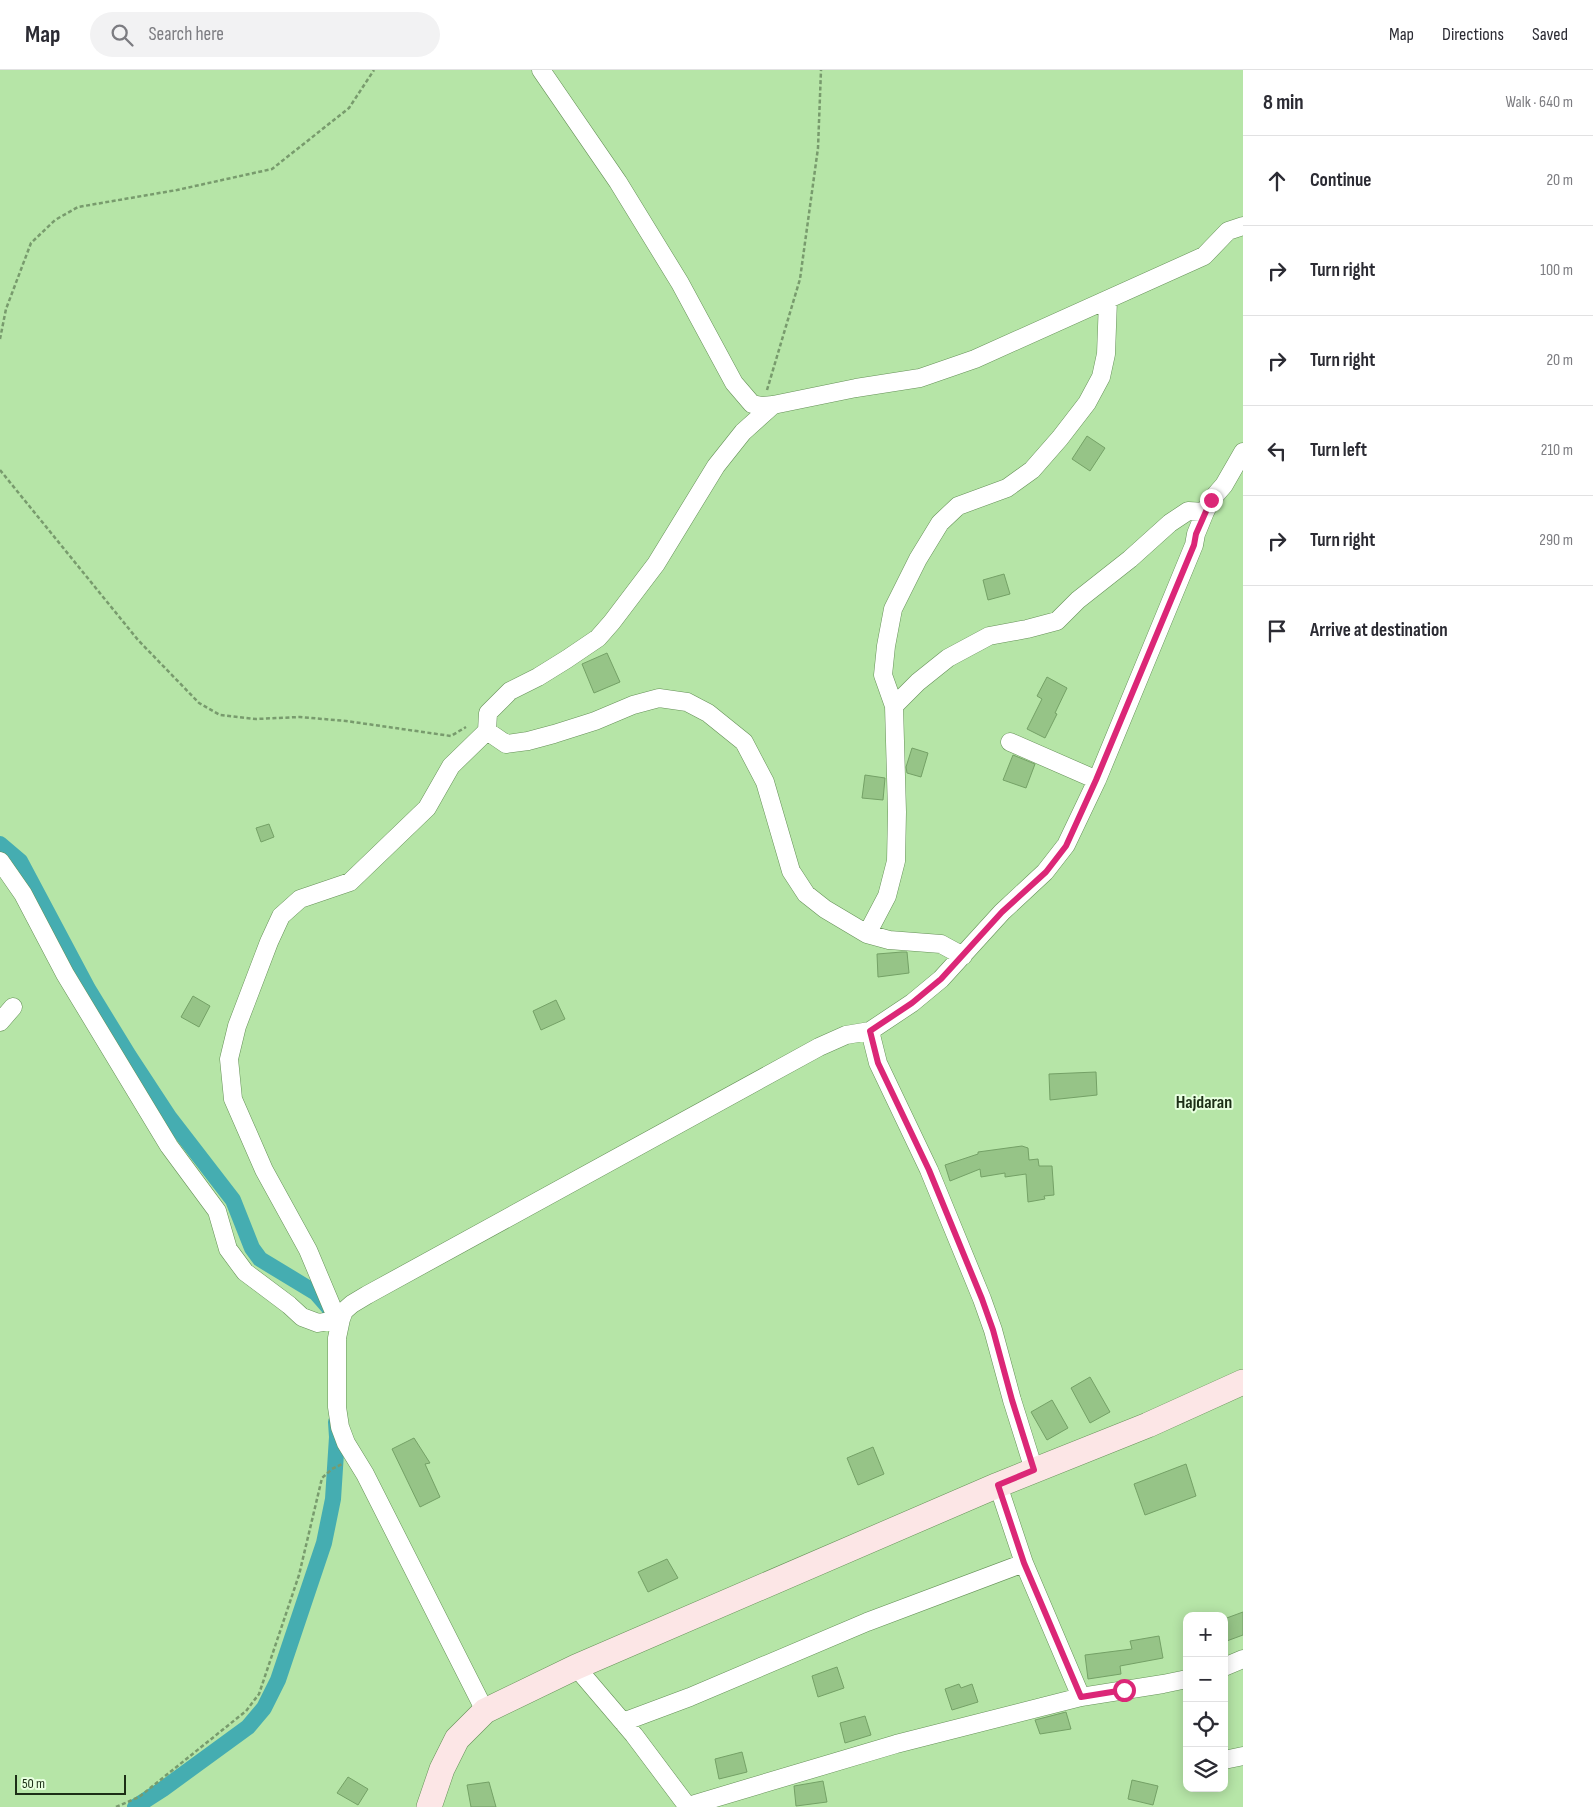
<!DOCTYPE html>
<html lang="en">
<head>
<meta charset="utf-8">
<style>
	body { margin:0; font-family:"Sofia Sans Condensed",sans-serif; background:#f2f2f3; color:#2b2b33 }
	.controls { position:absolute; right:15px; bottom:15px; display:grid; overflow:hidden; border-radius:10px; box-shadow:0 2px 12px #0003 }
	.controls button { width:45px; height:45px; display:grid; place-items:center; padding:0; border:0; border-bottom:1px solid #e1e1e2; background:#fff; color:#2b2b33; font:25px sans-serif }
	.scale { position:absolute; left:15px; bottom:12px; width:111px; box-sizing:border-box; padding-left:5px; border:2px solid #1c2e16; border-top:0; font-size:14px; line-height:18px; white-space:nowrap; color:#1c2e16; -webkit-text-stroke:4px #e7ffdf; paint-order:stroke }
	.stop { position:absolute; width:15px; height:15px; margin:-11px; border:4px solid #db2777; border-radius:50%; background:#fff }
	.stop.end { background:#db2777; border-color:#fff; box-shadow:0 1px 5px #0008 }
	.list { margin:0; padding:0; list-style:none }
	h2 { display:flex; justify-content:space-between; align-items:center; height:65px; margin:0; padding:0 20px; font-size:21px }
	h2 small { font-size:16px; font-weight:400; color:#7c7c81 }
	.list li { display:grid; grid-template-columns:32px 1fr auto; gap:15px; align-items:center; box-sizing:border-box; height:90px; padding:0 20px; border-top:1px solid #e1e1e2 }
	.list b { display:block; font-size:19px; white-space:nowrap }
	.list em { font-size:16px; font-style:normal; color:#7c7c81 }
	.icon { flex:none; width:28px; height:28px; fill:none; stroke:currentColor; stroke-width:2; stroke-linecap:round; stroke-linejoin:round }
	.map { position:relative; flex:none; width:1243px; height:1737px; overflow:hidden }
	header { display:flex; align-items:center; gap:30px; box-sizing:border-box; height:70px; padding:0 25px; background:#fff; border-bottom:1px solid #e1e1e2 }
	header strong { font-size:24px }
	nav { display:flex; gap:28px; margin-inline-start:auto; font-size:18px }
	.search { width:350px; height:45px; background:#f2f2f3; display:flex; align-items:center; gap:12px; box-sizing:border-box; padding:0 18px; border-radius:28px; color:#7c7c81; font-size:19px }
	main { display:flex }
	aside { flex:1; background:#fff }
	.map>svg:first-child { display:block }
</style>
</head>
<body>
<header>
<strong>Map</strong>
<div class="search"><svg class="icon" aria-label="search" viewBox="0 0 24 24"><circle cx="10" cy="10" r="6"/><path d="M15 15l6 6"/></svg>Search here</div>
<nav><a>Map</a><a>Directions</a><a>Saved</a></nav>
</header>
<main>
<div class="map">
<svg width="1243" height="1737" viewBox="0 0 1243 1737">
	<rect width="100%" height="100%" fill="#b6e5a7"/>
	<g fill="none" stroke-linecap="round" stroke-linejoin="round">
		<path stroke="#45adb1" stroke-width="16" d="M0 774 20 791 88 919 129 986 169 1047 233 1130 252 1178 260 1189 316 1223 330 1239V1242
			M135 1737 163 1719 248 1657 264 1638 278 1610 324 1473 333 1429 337 1367 336 1352"/>
	</g>
	<path fill="#96c487" stroke="#74a166" d="M1087 366 1105 378 1090 401 1072 389Z
		M1004 504 1010 524 988 530 983 510Z
		M607 583 620 612 594 623 582 594Z
		M1047 607 1067 618 1055 643 1057 644 1045 668 1027 659 1042 629 1037 626Z
		M912 678 928 683 921 707 907 703 906 697Z
		M1013 685 1035 694 1026 718 1003 710Z
		M865 705 885 708 883 730 862 728Z
		M269 754 274 767 261 772 256 758Z
		M902 882H907L909 903 878 907 877 884Z
		M193 926 210 936 199 957 181 947Z
		M556 930 565 949 541 960 533 941Z
		M1096 1002 1097 1025 1050 1030 1049 1004Z
		M1022 1076 1028 1078 1029 1090 1038 1089 1039 1096H1052L1054 1125 1044 1126 1045 1129 1028 1132 1026 1104 1005 1107V1103L981 1107 980 1099 950 1111 945 1095 978 1084V1082Z
		M1090 1307 1110 1342 1090 1353 1071 1318Z
		M1052 1330 1068 1358 1047 1370 1031 1342Z
		M414 1368 430 1393 425 1394 440 1427 420 1437 392 1379Z
		M873 1377 884 1404 858 1415 847 1388Z
		M1186 1394 1196 1426 1145 1445 1134 1414Z
		M667 1489 678 1508 648 1522 638 1502Z
		M1243 1542V1565L1224 1572V1549Z
		M1159 1566 1163 1588 1120 1596 1121 1604 1088 1609 1085 1585 1132 1579 1130 1571Z
		M837 1597 844 1618 818 1627 812 1606Z
		M959 1614 961 1618 972 1614 978 1632 952 1640 945 1619Z
		M1066 1642 1071 1659 1040 1664 1035 1650Z
		M865 1646 871 1665 845 1673 840 1653Z
		M742 1682 747 1702 719 1709 715 1689Z
		M348 1707 368 1719 358 1735 337 1723Z
		M1132 1710 1158 1716 1153 1735 1128 1729Z
		M823 1711 827 1732 796 1736 794 1716Z
		M489 1712 496 1737H471L467 1715Z"/>
	<g fill="none" stroke-linecap="round" stroke-linejoin="round">
		<defs>
			<path id="street" d="M541 0 618 112 680 213 734 313 752 334 762 336 773 335 856 318 920 308 975 289 1204 186 1228 161 1243 156
				M773 335 743 362 716 396 656 494 612 552 598 568 567 589 538 607 510 621 488 643 487 661 506 674 528 671 554 664 595 651 633 635 659 628 687 632 708 643 744 672 765 712 791 801 806 824 825 839 867 864 889 870 941 874 963 886
				M894 636 883 605 886 576 893 539 918 489 940 453 958 436 1007 418 1032 400 1060 368 1087 333 1101 307 1106 284 1108 230
				M1010 672 1097 710
				M0 791 23 824 65 904 169 1076 217 1141 228 1179 245 1202 289 1235 302 1247 318 1253 341 1249
				M867 864 887 826 896 791 897 742 894 636 918 612 948 588 989 566 1027 559 1057 551 1078 530 1130 489 1170 453 1188 441 1205 442 1211 430 1224 415 1243 382
				M0 952 13 937
				M870 961 878 993 929 1100 982 1229 993 1260 1012 1330 1034 1400
				M337 1249 308 1180 264 1100 233 1029 229 989 237 956 269 872 281 846 300 829 350 812 427 738 451 696 487 661
				M576 1597 634 1665 688 1737
				M1224 1597 1243 1589
				M1081 1627 1163 1614 1187 1609
				M485 1641 365 1404 346 1373 340 1357 337 1337V1268L341 1249 344 1241 352 1234 367 1225 819 977 846 965 870 961 912 933 941 909 1002 842 1045 802 1066 775 1097 710 1194 475 1196 464 1205 442
				M623 1652 690 1627 867 1552 1024 1493
				M1224 1690 1243 1686
				M688 1736 896 1674 1081 1627 1024 1493 998 1415"/>
			<path id="secondary" d="M429 1737 442 1699 457 1669 485 1641 576 1597 998 1415 1148 1355 1243 1312"/>
		</defs>
		<use href="#street" stroke="#659157" stroke-width="19"/>
		<use href="#secondary" stroke="#659157" stroke-width="26"/>
		<path stroke="#789b6d" stroke-width="2.5" stroke-dasharray="4 2.5" stroke-linecap="butt" d="M0 269 6 239 31 173 55 150 78 137 177 120 272 99 349 38 374 0
			M767 320 800 209 818 78 821 0
			M0 400 138 570 199 633 220 645 256 649 300 647 346 651 451 666 466 657
			M116 1737 139 1727 154 1715 246 1641 259 1624 299 1505 322 1408 332 1399 342 1394"/>
		<use href="#street" stroke="#fff" stroke-width="18"/>
		<use href="#secondary" stroke="#fce6e6" stroke-width="25"/>
	</g>
	<g fill="none" stroke-linecap="round" stroke-linejoin="round">
		<path stroke="#db2777" stroke-width="6" d="M1124 1620 1081 1627 1024 1493 998 1415 1034 1400 1012 1330 993 1260 982 1229 929 1100 878 993 870 961 912 933 941 909 1002 842 1046 802 1066 776 1096 710 1194 475 1196 464 1211 430"/>
	</g>
	<g text-anchor="middle" dominant-baseline="central" stroke-width="4" stroke-linejoin="round" paint-order="stroke">
		<g font-size="18" font-weight="bold" fill="#1c2e16" stroke="#e7ffdf">
			<text x="1204" y="1032">Hajdaran</text>
		</g>
	</g>
</svg>
<div class="controls">
<button>+</button>
<button>−</button>
<button><svg class="icon" aria-label="locate" viewBox="0 0 24 24"><circle cx="12" cy="12" r="6"/><path d="M12 2v4M12 18v4M2 12h4M18 12h4"/></svg></button>
<button><svg class="icon" aria-label="layers" viewBox="0 0 24 24"><path d="M12 4l9 5-9 5-9-5zM3 14l9 5 9-5"/></svg></button>
</div>
<div class="scale">50 m</div>
<div class="stop" style="left:1124px;top:1620px"></div>
<div class="stop end" style="left:1211px;top:430px"></div>
</div>
<aside>
<h2>8 min<small>Walk · 640 m</small></h2>
<ul class="list">
<li><svg class="icon" aria-label="ahead" viewBox="0 0 24 24"><path d="M12 20V5M6 11l6-6 6 6"/></svg><div><b>Continue</b></div><em>20 m</em></li>
<li><svg class="icon" aria-label="right" viewBox="0 0 24 24"><path d="M7 20v-9h11M14 6l5 5-5 5"/></svg><div><b>Turn right</b></div><em>100 m</em></li>
<li><svg class="icon" aria-label="right" viewBox="0 0 24 24"><path d="M7 20v-9h11M14 6l5 5-5 5"/></svg><div><b>Turn right</b></div><em>20 m</em></li>
<li><svg class="icon" aria-label="left" viewBox="0 0 24 24"><path d="M17 20v-9H6M10 6l-5 5 5 5"/></svg><div><b>Turn left</b></div><em>210 m</em></li>
<li><svg class="icon" aria-label="right" viewBox="0 0 24 24"><path d="M7 20v-9h11M14 6l5 5-5 5"/></svg><div><b>Turn right</b></div><em>290 m</em></li>
<li><svg class="icon" aria-label="arrive" viewBox="0 0 24 24"><path d="M6 21V4h12l-3 4 3 4H6"/></svg><div><b>Arrive at destination</b></div></li>
</ul>
</aside>
</main>
</body>
</html>
